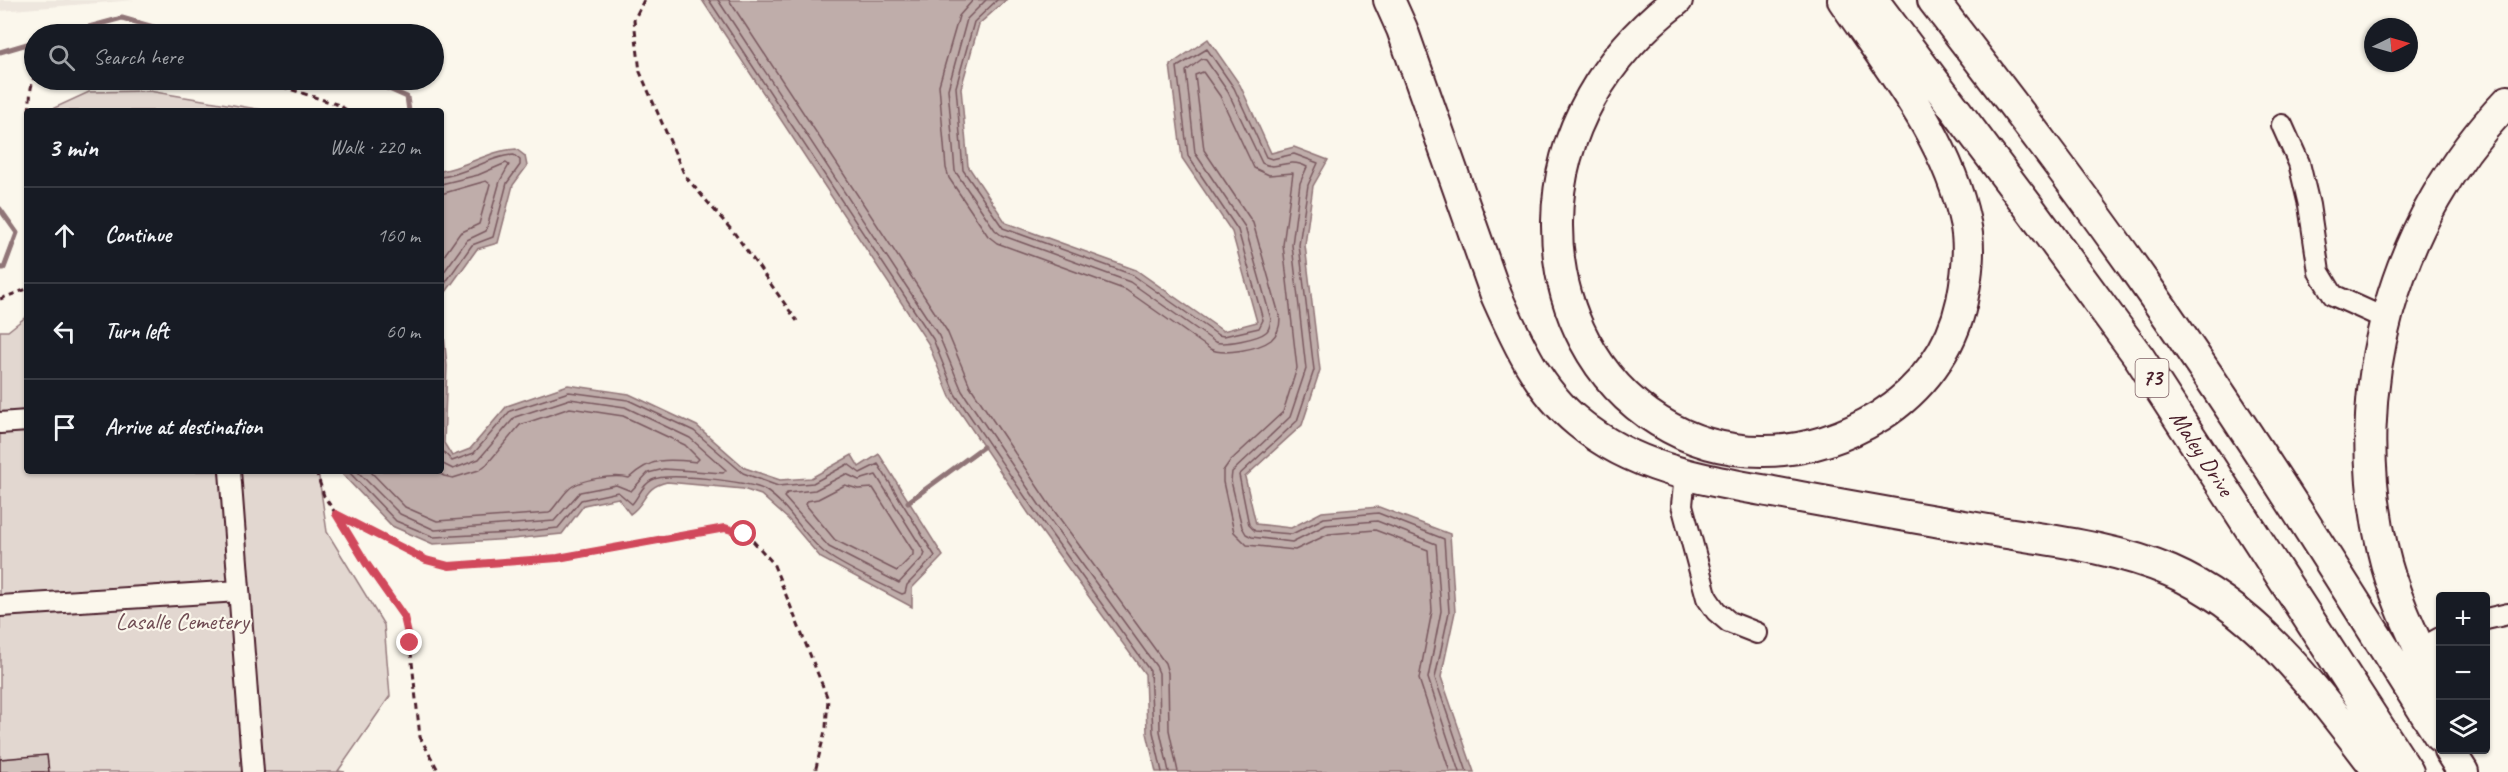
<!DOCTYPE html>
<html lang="en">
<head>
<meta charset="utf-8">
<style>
	body { margin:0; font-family:Caveat,sans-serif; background:#20242c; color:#f1f3f6 }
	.controls { position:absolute; right:18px; bottom:18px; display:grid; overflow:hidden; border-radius:6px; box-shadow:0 2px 4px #0004 }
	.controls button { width:54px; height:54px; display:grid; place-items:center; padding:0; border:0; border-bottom:2px solid #363941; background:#171b24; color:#f1f3f6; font:30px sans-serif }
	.compass { position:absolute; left:2364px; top:18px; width:54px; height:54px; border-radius:50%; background:#171b24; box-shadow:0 2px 4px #0004; rotate:85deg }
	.stop { position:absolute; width:18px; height:18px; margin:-14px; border:4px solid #d1495b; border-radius:50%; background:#fff }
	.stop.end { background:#d1495b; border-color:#fff; box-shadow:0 2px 6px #0008 }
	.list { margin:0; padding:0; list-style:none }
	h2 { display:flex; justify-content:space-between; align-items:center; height:78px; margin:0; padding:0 24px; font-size:26px }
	h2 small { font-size:20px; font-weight:400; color:#9ea1a6 }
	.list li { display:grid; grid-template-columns:39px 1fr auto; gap:18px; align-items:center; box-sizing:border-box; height:96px; padding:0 24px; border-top:2px solid #363941 }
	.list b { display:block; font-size:22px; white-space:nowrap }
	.list em { font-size:20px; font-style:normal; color:#9ea1a6 }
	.icon { flex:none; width:33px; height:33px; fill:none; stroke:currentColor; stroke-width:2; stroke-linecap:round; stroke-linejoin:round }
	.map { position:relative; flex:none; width:2508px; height:772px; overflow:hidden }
	.search { position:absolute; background:#171b24; box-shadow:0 2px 4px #0004; left:24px; top:24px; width:420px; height:66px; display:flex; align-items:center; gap:15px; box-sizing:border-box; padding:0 21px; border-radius:33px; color:#9ea1a6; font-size:22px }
	.panel { position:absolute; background:#171b24; box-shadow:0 2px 4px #0004; left:24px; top:108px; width:420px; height:366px; border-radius:6px }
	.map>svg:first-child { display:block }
</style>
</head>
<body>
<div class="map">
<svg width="2508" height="772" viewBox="0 0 2508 772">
	<rect width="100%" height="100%" fill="#fbf7ec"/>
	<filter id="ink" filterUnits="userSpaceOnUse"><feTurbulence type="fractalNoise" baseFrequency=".0167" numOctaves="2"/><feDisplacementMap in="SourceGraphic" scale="12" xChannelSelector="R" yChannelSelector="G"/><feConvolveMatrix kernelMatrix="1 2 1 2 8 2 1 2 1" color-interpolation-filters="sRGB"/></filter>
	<g filter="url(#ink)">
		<path fill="#eee7de" d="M0 0H135L0 11Z"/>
		<path fill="#e2d7d0" stroke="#967b7e" stroke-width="1.5" d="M149 91 269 111H51L52 109 89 92Z
			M27 316V471H318L327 532 384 625 390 696 338 771 345 772H0V331H8Z"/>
		<path fill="#bfadaa" stroke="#907477" stroke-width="1.5" d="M702 0H1006L979 24 961 88 968 166 1006 223 1136 270 1223 331 1257 322 1232 232 1182 158 1170 65 1208 39 1240 85 1271 153 1294 147 1328 160 1313 186 1305 245 1320 370 1302 425 1245 477 1256 524 1291 528 1322 512 1379 507 1450 534 1455 612 1441 677 1474 772H1156L1147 733 1145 674 1029 514 950 397 928 343Z
			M516 149 525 156 527 166 513 185 498 243 477 249 441 299V171C467 167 490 150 516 149Z
			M441 305 447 366 444 443 452 456 470 449 507 406 568 385 629 394 697 426 745 468 780 480 811 478 852 455 859 467 879 454 943 556 912 588V607L821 558 788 519 761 495 743 489 667 482C643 487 647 503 630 514L618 498 584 505 562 534 512 539 433 544 392 526 343 475 341 471H441Z"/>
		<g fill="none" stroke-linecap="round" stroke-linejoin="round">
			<path stroke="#79585e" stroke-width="1.5" d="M709 0 933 339 955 394 1034 510 1150 671 1153 732 1162 772
				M718 0 939 336 962 391 1040 506 1156 666 1159 673 1160 731 1169 772
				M729 0 947 331 970 386 1047 501 1165 663 1168 673 1169 730 1178 772
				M973 0 959 16 939 85 946 168 949 178 988 236 997 243 1126 290 1210 349C1223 356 1259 349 1271 340 1278 334 1280 327 1280 318L1253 223 1204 150 1195 75 1203 72 1220 96 1254 168 1269 175 1293 173 1283 245 1297 368 1283 412 1230 461 1223 471V482L1234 532 1247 545 1295 550 1329 534 1375 530 1428 550 1432 611 1419 679 1450 772
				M986 0 967 19 948 89 955 171 995 230 1001 235 1130 282 1215 342C1224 345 1258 339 1266 332 1270 329 1270 324 1271 319L1245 227 1195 153 1186 71 1202 59 1206 60 1228 92 1262 163C1278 172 1286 156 1307 167L1300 183 1292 245 1306 369 1290 417 1232 472 1231 481 1242 527 1246 534 1252 537 1292 542 1326 525 1377 521 1436 544 1441 611 1428 678 1459 772
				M997 0 974 22 956 87 963 170 1003 228 1133 275 1218 335 1224 336 1259 328 1263 320 1238 230 1188 156 1177 67 1207 49 1234 88 1266 157 1272 159 1294 154 1318 163 1308 185 1299 245 1314 370 1297 421 1239 475 1249 525 1255 531 1292 534 1324 518 1378 513 1444 539 1449 612 1435 678 1467 772
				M441 177C466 175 489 156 514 155L520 160V165L507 183 493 237 472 245 441 289
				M441 184 478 175 506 163 509 165 500 181 486 231 467 240 441 276
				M441 194 486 181 490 184 479 224 460 233 441 260
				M348 471 396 521 434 537 511 533 558 528 581 500 618 492 632 504C639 496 642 485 652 480 666 472 750 481 765 490 790 506 804 537 825 553 843 567 880 583 902 594L905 593 907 585 935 556 878 464 860 473 848 464 813 483 778 486 743 473 694 431 628 400 569 392 510 411 474 453 452 461 441 449
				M357 471 400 514 435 530 554 521 580 492 616 485 631 491 648 473 664 469 723 473 726 470 690 438 625 407 570 399 515 417 479 459 453 469 441 463
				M370 471 405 507 437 521 549 513C556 506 561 497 568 490 578 479 615 474 629 478 652 457 667 459 696 462L699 459 685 445 623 416 570 408 520 425 487 464 479 470 453 478 444 476 436 471
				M846 474 859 480 876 475 925 553 924 556 899 583 829 547 784 497 787 493 815 490Z
				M845 485 858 489 873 488 913 551V555L897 571 835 540 806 505 807 501 818 499Z"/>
			<path stroke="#907477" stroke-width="5" d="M63 34 122 18 178 34
				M0 52 34 42
				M369 80 407 97 409 111
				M0 209 17 233 4 268H0
				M908 502 983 447"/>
		</g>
		<path fill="#cfc2bc" stroke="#4a1f2b" stroke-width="1.5" d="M47 755 49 772H0V759Z"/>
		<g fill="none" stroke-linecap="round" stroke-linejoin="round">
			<defs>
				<path id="minor" d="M2282 125 2299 163 2309 205 2319 272 2333 295 2386 319
					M0 423 27 421
					M230 471 253 772
					M1685 475 1682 505 1707 598 1716 611 1729 622 1757 633
					M0 606 239 591
					M2486 619 2508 614
					M2420 649 2440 638"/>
				<path id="highway" d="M1389 0 1402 29 1496 295C1517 342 1538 390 1579 423 1634 469 1705 480 1773 492 1845 505 1916 518 1988 530 2048 540 2114 547 2170 571 2262 611 2320 696 2379 772
					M1677 0C1607 54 1558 131 1557 222 1555 399 1723 512 1880 416 1921 390 1952 349 1962 301 1967 276 1971 248 1965 222 1948 139 1890 69 1843 0
					M1873 0 2028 206 2139 357 2408 772
					M1933 0C2007 96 2081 192 2150 291 2252 436 2346 587 2440 737
					M2440 693C2419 647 2394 600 2383 551 2345 391 2394 219 2508 101
					M2449 750 2463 772"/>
			</defs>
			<use href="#minor" stroke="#4a1f2b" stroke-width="24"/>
			<use href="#highway" stroke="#4a1f2b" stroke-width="34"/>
			<path stroke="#4a1f2b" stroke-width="3" stroke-dasharray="6 4.5" stroke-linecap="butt" d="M644 0 634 20 640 72 685 176 735 234 797 321
				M262 80 339 105 348 111
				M29 111 31 88 34 77
				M0 299 27 289
				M316 471 324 496 336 514 426 560 449 566 557 558 725 528 744 534 753 541 773 563 828 699 826 727 815 772
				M337 515 366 563 404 617 410 643 420 737 439 772"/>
			<use href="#minor" stroke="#fbf7ec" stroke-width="20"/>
			<use href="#highway" stroke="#fbf7ec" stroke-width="30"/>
		</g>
	</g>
	<g fill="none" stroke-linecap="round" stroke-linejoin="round" filter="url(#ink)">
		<path stroke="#d1495b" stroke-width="8" d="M410 643 404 617 366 563 336 514 426 560 449 566 558 558 725 528 744 534"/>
	</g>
	<g text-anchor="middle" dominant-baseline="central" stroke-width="4.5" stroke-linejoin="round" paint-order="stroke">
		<rect fill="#fbf7ec" stroke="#7f6065" stroke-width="1.5" x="2135.5" y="359" width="33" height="38" rx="4.5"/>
		<g font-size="22" font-weight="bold" fill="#4a1f2b">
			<text x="2152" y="378">73</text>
		</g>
		<g font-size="24" fill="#4a1f2b" stroke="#fbf7ec">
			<text transform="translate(2202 453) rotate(57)">Maley Drive</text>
		</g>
		<g font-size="24" fill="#704d54" stroke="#fbf7ec">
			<text x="182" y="621">Lasalle Cemetery</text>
		</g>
	</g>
</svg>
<div class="controls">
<button>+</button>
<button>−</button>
<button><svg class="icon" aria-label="layers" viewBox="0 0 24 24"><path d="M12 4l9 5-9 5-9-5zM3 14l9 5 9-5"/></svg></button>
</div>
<svg class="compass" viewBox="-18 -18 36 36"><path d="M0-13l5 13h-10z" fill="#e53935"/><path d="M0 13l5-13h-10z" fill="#9ea1a6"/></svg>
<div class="stop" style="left:744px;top:534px"></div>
<div class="stop end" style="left:410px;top:643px"></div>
<div class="search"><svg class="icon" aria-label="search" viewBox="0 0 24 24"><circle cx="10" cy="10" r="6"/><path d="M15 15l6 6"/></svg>Search here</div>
<section class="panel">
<h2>3 min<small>Walk · 220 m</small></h2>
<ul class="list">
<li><svg class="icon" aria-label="ahead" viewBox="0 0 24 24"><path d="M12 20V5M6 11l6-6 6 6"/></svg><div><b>Continue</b></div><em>160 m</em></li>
<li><svg class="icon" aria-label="left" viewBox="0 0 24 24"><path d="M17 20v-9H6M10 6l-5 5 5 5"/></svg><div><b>Turn left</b></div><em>60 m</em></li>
<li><svg class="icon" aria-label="arrive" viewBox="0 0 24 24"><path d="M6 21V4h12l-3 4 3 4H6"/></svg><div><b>Arrive at destination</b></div></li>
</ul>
</section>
</div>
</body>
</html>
